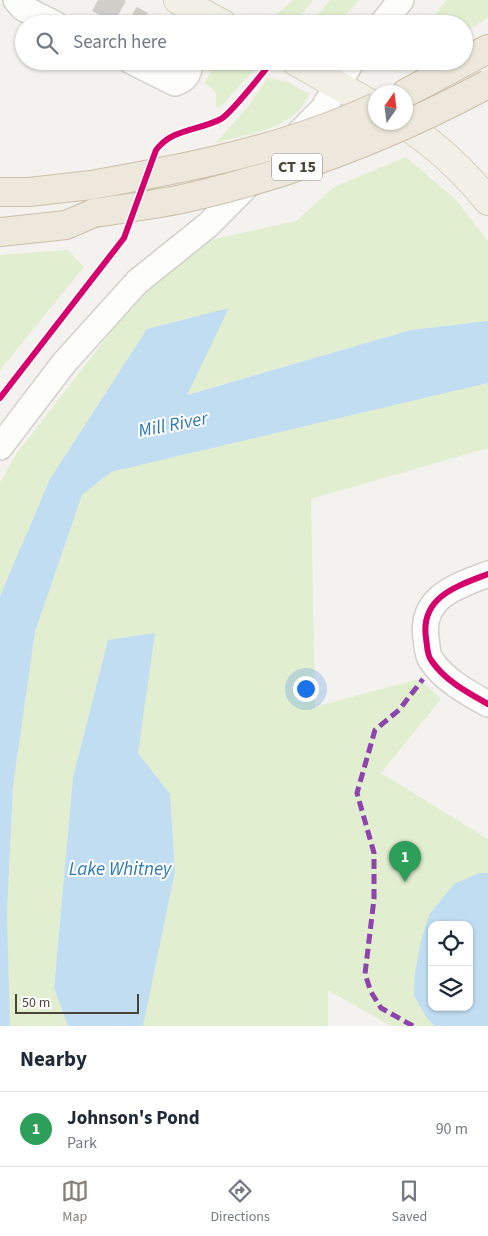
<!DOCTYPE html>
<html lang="en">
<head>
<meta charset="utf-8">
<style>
	body { margin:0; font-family:"Source Sans 3",sans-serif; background:#f6f6f7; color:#1f2937 }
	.controls { position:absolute; right:15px; bottom:15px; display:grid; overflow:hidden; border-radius:10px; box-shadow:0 1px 4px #0004 }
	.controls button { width:45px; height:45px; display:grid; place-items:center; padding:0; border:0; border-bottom:1px solid #e0e1e3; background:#fff; color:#1f2937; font:25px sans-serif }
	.compass { position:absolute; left:368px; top:85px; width:45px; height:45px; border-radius:50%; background:#fff; box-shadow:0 1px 4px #0004; rotate:14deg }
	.scale { position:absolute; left:15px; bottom:12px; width:124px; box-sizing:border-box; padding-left:5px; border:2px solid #4b4439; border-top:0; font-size:14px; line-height:18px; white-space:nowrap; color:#4b4439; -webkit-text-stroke:4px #fff; paint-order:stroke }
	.you { position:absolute; left:305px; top:688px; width:18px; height:18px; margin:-12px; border:4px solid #fff; border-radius:50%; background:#1a73e8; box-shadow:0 0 0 8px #1a73e833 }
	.badge { display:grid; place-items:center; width:32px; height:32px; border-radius:50%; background:#868178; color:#fff; font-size:16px; font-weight:700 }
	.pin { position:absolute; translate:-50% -41px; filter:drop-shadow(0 1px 2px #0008) }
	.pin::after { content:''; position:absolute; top:26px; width:18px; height:15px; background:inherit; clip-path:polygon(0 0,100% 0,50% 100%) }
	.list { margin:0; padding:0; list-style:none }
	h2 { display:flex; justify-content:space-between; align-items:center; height:65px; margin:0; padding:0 20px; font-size:21px }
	h2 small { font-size:16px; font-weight:400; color:#747a83 }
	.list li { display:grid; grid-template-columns:32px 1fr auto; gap:15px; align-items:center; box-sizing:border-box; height:75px; padding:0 20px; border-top:1px solid #e0e1e3 }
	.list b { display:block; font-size:19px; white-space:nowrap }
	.list p { margin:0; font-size:16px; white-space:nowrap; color:#747a83 }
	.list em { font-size:16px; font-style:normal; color:#747a83 }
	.icon { flex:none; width:28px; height:28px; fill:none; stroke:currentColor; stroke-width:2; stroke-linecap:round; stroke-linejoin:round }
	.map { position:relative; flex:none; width:488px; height:1026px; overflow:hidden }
	.search { position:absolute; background:#fff; box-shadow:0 1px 4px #0004; left:15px; right:15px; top:15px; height:55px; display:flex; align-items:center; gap:12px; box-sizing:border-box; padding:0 18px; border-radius:28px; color:#747a83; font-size:19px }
	.sheet { height:140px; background:#fff }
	nav { display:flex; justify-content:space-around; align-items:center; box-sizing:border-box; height:70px; border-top:1px solid #e0e1e3; background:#fff; font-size:14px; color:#747a83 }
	nav a { display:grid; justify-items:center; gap:2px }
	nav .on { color:#868178 }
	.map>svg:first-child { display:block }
</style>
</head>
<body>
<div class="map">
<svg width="488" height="1026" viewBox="0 0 488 1026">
	<rect width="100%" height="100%" fill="#f4f2ee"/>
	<path fill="#e1eecf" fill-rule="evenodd" d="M293 0H313L294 24H271L269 21C275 13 285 9 293 0Z
		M330 0H359L338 24H310Z
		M446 0H488V18L464 32V24H428Z
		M207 61H243L256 68 221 106 216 107V92L205 83 210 73Z
		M267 78 288 82 309 94C296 129 248 134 216 143L250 104Z
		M406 157 456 200 488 241V321L411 330 186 395 228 309 147 329 50 479 0 596V482L17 453 132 305 206 241 296 221 334 187Z
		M68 250 84 267 0 370V255Z
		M488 383V448L311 499 315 707 419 679 441 699 381 773 488 839V1026H391L328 990V1026H143L175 872 170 794 138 753 108 640 73 777 54 988 68 1026H10L7 914 13 786 35 632 82 495 111 472ZM432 925H469V1007H432Z"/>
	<path fill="#c0ddf1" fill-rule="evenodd" d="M229 308 187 395 411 330 488 321V383L111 472 82 495 35 632 13 786 7 914 10 1026H0V596L50 479 147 329Z
		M155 633 138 753 170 794 175 872 143 1026H68L54 988 73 777 108 640Z
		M479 873H488V1026H435L427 1018 414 996 415 973 421 941 429 915 454 884ZM432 925H469V1007H432Z"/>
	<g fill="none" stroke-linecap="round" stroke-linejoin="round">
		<path stroke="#d2cfca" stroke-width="25" stroke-dasharray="25 12" stroke-linecap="butt" d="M98 0 142 24"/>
		<defs>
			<path id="minor" d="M16 0 23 8 55 24
				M382 24 401 0
				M131 61 175 83C185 80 191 73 189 61
				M0 447 64 363 137 282 208 225 323 109 352 61
				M488 574C457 586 420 597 426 638 427 644 427 655 431 660 444 680 468 693 488 704"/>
			<path id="major" d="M178 0 223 24
				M295 61 376 107
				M400 122C434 143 463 170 488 201"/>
			<path id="highway" d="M406 93 488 49
				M0 192H29L91 185
				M0 232 66 225 94 213"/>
		</defs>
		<use href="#minor" stroke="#d2d0cb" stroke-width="28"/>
		<use href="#major" stroke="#d6cebb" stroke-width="30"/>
		<use href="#highway" stroke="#ccbfa9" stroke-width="30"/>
		<use href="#minor" stroke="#fdfdfc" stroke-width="25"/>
		<use href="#major" stroke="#f2efe6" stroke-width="28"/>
		<use href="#highway" stroke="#ede8db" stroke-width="28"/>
		<defs>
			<path id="highway-bridge" d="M91 185C188 168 286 149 376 107
				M94 213C128 208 162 204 195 196 298 172 395 134 488 84"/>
		</defs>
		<use href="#highway-bridge" stroke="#ccbfa9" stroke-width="30" stroke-linecap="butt"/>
		<use href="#highway-bridge" stroke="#ede8db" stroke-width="28"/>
		<path stroke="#8e44ad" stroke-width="5" stroke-dasharray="10 5" stroke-linecap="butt" d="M413 1026 381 1008 371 992 365 974 374 899V853L357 793 375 730 399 710 423 679"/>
		<defs>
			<path id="cycleway" d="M0 398 124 238 156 150C173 128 198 131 221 119 231 113 263 73 272 61
				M488 574C457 586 420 597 426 638 427 644 427 655 431 660 444 680 468 693 488 704"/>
		</defs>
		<use href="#cycleway" stroke="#fff" stroke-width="9"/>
		<use href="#cycleway" stroke="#d6006c" stroke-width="6"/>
	</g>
	<g text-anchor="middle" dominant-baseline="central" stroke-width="4" stroke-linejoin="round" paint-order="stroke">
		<rect fill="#fff" stroke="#817c74" stroke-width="1" x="272" y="153.5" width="50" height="27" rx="4"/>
		<g font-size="16" font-weight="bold" fill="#4b4439">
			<text x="297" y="167">CT 15</text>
		</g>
		<g font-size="19" font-style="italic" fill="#2e7ab2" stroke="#fff">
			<text transform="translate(173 425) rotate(-11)">Mill River</text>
			<text x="120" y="869">Lake Whitney</text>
		</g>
	</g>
</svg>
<div class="controls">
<button><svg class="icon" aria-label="locate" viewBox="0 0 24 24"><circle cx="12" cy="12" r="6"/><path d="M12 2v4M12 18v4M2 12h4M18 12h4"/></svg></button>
<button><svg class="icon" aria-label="layers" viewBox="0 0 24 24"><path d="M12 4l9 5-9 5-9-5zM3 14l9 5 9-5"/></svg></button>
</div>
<svg class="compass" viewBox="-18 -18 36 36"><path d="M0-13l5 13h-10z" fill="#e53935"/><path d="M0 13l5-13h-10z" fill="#747a83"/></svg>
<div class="scale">50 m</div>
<div class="you"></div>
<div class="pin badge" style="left:405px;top:882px;background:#2e9e5b">1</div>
<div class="search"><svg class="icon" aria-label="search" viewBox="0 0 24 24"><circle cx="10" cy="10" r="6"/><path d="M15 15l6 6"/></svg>Search here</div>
</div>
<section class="sheet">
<h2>Nearby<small></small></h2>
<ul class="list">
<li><span class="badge" style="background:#2e9e5b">1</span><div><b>Johnson's Pond</b><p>Park</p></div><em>90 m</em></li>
</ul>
</section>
<nav>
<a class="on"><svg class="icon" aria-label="map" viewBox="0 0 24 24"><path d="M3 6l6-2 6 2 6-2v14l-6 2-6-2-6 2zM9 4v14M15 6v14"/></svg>Map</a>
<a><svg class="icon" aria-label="directions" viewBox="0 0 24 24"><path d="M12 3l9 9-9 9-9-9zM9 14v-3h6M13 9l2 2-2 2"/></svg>Directions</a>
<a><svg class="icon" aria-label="saved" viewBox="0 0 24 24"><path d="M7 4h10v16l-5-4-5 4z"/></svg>Saved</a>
</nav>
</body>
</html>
